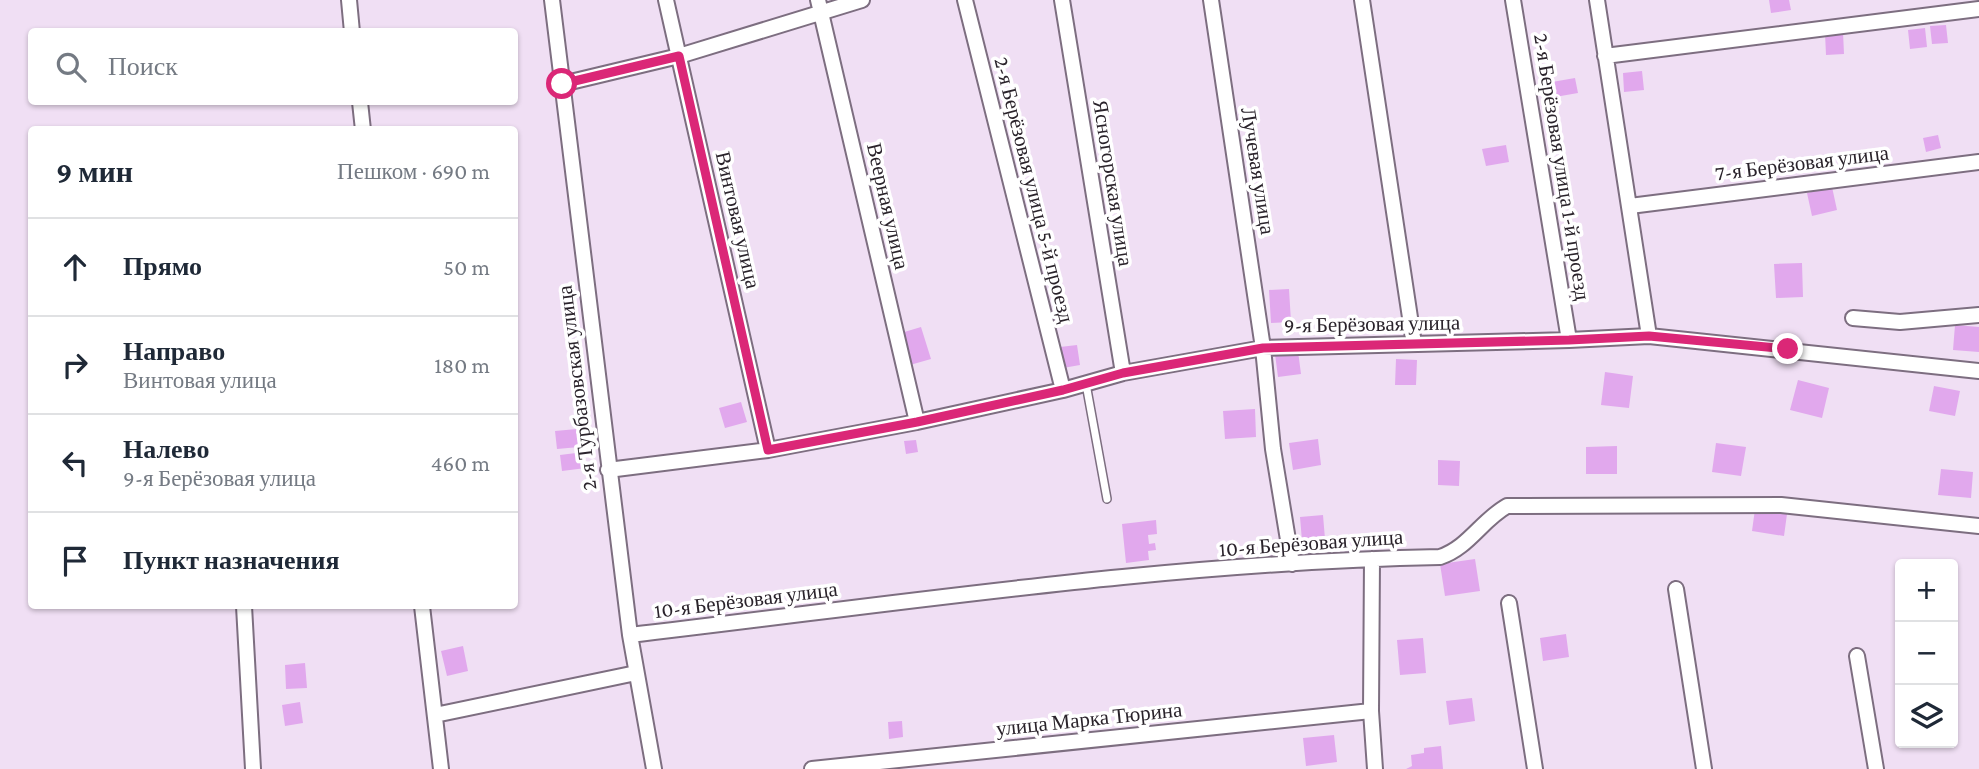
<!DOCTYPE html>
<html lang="ru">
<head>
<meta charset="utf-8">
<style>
	body { margin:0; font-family:"Crimson Pro",serif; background:#f2f2f3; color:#1f2937 }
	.controls { position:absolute; right:21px; bottom:21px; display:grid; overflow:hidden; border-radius:7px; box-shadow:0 2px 5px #0004 }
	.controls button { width:63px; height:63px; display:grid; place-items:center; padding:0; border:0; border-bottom:2px solid #e0e1e3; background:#fff; color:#1f2937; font:35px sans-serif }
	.stop { position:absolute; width:21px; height:21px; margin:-16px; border:5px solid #db2777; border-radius:50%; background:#fff }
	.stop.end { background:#db2777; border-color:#fff; box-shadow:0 2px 7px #0008 }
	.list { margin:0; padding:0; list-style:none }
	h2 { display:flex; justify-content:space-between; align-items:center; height:91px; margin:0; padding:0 28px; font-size:30px }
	h2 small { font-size:23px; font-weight:400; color:#747a83 }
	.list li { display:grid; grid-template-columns:46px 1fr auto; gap:21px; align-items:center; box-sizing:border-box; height:98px; padding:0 28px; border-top:2px solid #e0e1e3 }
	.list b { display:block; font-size:26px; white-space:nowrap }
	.list p { margin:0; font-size:23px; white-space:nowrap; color:#747a83 }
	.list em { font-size:23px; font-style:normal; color:#747a83 }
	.icon { flex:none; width:38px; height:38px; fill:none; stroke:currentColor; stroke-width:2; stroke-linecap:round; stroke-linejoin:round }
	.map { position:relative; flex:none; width:1979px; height:769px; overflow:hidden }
	.search { position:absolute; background:#fff; box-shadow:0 2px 5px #0004; left:28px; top:28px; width:490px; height:77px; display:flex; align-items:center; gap:18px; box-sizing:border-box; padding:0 24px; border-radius:7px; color:#747a83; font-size:26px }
	.panel { position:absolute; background:#fff; box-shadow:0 2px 5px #0004; left:28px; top:126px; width:490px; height:483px; border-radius:7px }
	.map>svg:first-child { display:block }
</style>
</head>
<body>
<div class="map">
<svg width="1979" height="769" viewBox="0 0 1979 769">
	<rect width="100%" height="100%" fill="#f0dff4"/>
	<path fill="#e1a8ed" d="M1769 0H1789L1791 10 1771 13Z
		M1946 25 1948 43 1932 44 1930 26Z
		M1925 28 1927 47 1910 49 1908 30Z
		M1843 32 1844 54 1826 55 1825 33Z
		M1642 71 1644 90 1624 92 1623 73Z
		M1575 78 1578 93 1555 97 1552 82Z
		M1938 135 1941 148 1926 152 1923 138Z
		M1506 145 1509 162 1486 166 1482 149Z
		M1832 187 1837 210 1812 216 1807 193Z
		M1802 263 1803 297 1776 298 1774 264Z
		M1289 289 1291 322 1271 323 1269 290Z
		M1955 325 1979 327V352L1953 350Z
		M921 327 931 359 910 365 901 333Z
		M1077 345 1080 365 1063 368 1060 347Z
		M1298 351 1301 374 1278 377 1275 354Z
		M1396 359 1417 360 1416 385H1395Z
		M1605 372 1633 376 1629 408 1601 405Z
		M1798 380 1829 388 1822 418 1790 410Z
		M1934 386 1960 391 1955 416 1929 411Z
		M741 402 747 422 725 428 719 408Z
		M1255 409 1256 437 1225 439 1223 411Z
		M577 429 579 447 557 449 555 431Z
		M1318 439 1321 465 1293 470 1289 443Z
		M916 440 918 452 906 454 904 441Z
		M1716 443 1746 447 1741 476 1712 472Z
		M1617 446V474H1586V447Z
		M584 452 586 468 562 471 560 455Z
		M1438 460 1460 461 1459 486 1438 485Z
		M1941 469 1973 472 1971 498 1938 495Z
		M1755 509 1787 514 1784 536 1752 531Z
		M1323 515 1325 539 1302 541 1300 517Z
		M1156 520 1157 534 1148 535 1149 544 1155 543 1156 550 1148 551 1149 560 1126 563 1122 524Z
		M1475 559 1480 591 1445 596 1440 564Z
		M1566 634 1569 657 1543 661 1540 638Z
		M1423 638 1426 673 1400 675 1397 640Z
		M463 646 468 671 447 676 441 651Z
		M305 663 307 688 286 689 285 665Z
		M1472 698 1475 721 1449 725 1446 701Z
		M300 702 303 723 285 726 282 705Z
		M902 721 903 737 889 739 888 722Z
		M1334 735 1337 762 1306 766 1303 738Z
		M1441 746 1443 769H1406L1412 766 1411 755 1424 753V748Z"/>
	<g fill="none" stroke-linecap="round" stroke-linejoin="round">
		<defs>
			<path id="lane" d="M1086 384 1107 499"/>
			<path id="street" d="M349 0 352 32
				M552 0 630 635 654 769
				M666 0 768 450
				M818 0 917 422
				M965 0 1063 390
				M1062 0 1123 373
				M1211 0 1263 348 1273 449 1292 564
				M1362 0 1414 344
				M1513 0 1569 340
				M1597 0 1649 336
				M1605 56 1979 9
				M562 84 679 56 862 0
				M360 102 363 130
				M1630 206 1979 162
				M1853 318 1900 322 1979 315
				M608 470 768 450 917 422 1063 390 1123 373 1263 348 1569 340 1649 336 1979 371
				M1372 559 1371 711 1375 769
				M1676 589 1704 769
				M1509 603 1535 769
				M244 606 253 769
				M422 606 441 769
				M630 635C897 604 1171 562 1440 557 1468 548 1482 520 1507 506L1781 505 1979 526
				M1857 656 1876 769
				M435 715 636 673
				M812 769 1371 711"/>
		</defs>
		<use href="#lane" stroke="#7d6e80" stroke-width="10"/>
		<use href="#street" stroke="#7d6e80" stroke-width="18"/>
		<use href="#lane" stroke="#fff" stroke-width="7"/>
		<use href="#street" stroke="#fff" stroke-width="14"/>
	</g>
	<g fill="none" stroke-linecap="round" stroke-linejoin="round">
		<path stroke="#db2777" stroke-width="9" d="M562 84 679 56 768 450 917 422 1063 390 1123 373 1263 348 1569 340 1649 336 1788 349"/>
	</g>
	<g text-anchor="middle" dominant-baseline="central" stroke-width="7" stroke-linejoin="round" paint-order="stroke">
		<g font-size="21" fill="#2a232b" stroke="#fff">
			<text transform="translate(1802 163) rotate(-7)">7-я Берёзовая улица</text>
			<text transform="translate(1562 167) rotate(81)">2-я Берёзовая улица 1-й проезд</text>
			<text transform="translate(1258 171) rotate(81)">Лучевая улица</text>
			<text transform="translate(1113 183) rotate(81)">Ясногорская улица</text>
			<text transform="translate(1034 190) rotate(76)">2-я Берёзовая улица 5-й проезд</text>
			<text transform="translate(888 206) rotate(77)">Веерная улица</text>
			<text transform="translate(738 220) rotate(77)">Винтовая улица</text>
			<text transform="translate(1372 324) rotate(-1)">9-я Берёзовая улица</text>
			<text transform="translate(577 388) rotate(-97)">2-я Турбазовская улица</text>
			<text transform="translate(1311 543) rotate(-4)">10-я Берёзовая улица</text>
			<text transform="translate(746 600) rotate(-7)">10-я Берёзовая улица</text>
			<text transform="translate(1089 719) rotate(-6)">улица Марка Тюрина</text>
		</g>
	</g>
</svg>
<div class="controls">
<button>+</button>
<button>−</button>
<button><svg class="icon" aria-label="layers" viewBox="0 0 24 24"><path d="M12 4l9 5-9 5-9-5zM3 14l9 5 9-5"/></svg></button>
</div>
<div class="stop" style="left:562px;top:84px"></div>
<div class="stop end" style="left:1788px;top:349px"></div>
<div class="search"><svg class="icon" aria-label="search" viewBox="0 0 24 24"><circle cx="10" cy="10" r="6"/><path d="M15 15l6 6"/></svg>Поиск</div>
<section class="panel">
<h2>9 мин<small>Пешком · 690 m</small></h2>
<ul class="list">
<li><svg class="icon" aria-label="ahead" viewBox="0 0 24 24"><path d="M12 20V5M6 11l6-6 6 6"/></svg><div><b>Прямо</b></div><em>50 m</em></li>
<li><svg class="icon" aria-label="right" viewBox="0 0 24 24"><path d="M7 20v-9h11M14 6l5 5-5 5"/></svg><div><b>Направо</b><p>Винтовая улица</p></div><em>180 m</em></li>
<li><svg class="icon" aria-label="left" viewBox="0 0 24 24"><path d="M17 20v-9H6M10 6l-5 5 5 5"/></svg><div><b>Налево</b><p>9-я Берёзовая улица</p></div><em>460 m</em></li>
<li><svg class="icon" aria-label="arrive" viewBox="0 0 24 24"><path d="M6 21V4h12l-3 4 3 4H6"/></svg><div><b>Пункт назначения</b></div></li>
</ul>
</section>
</div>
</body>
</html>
